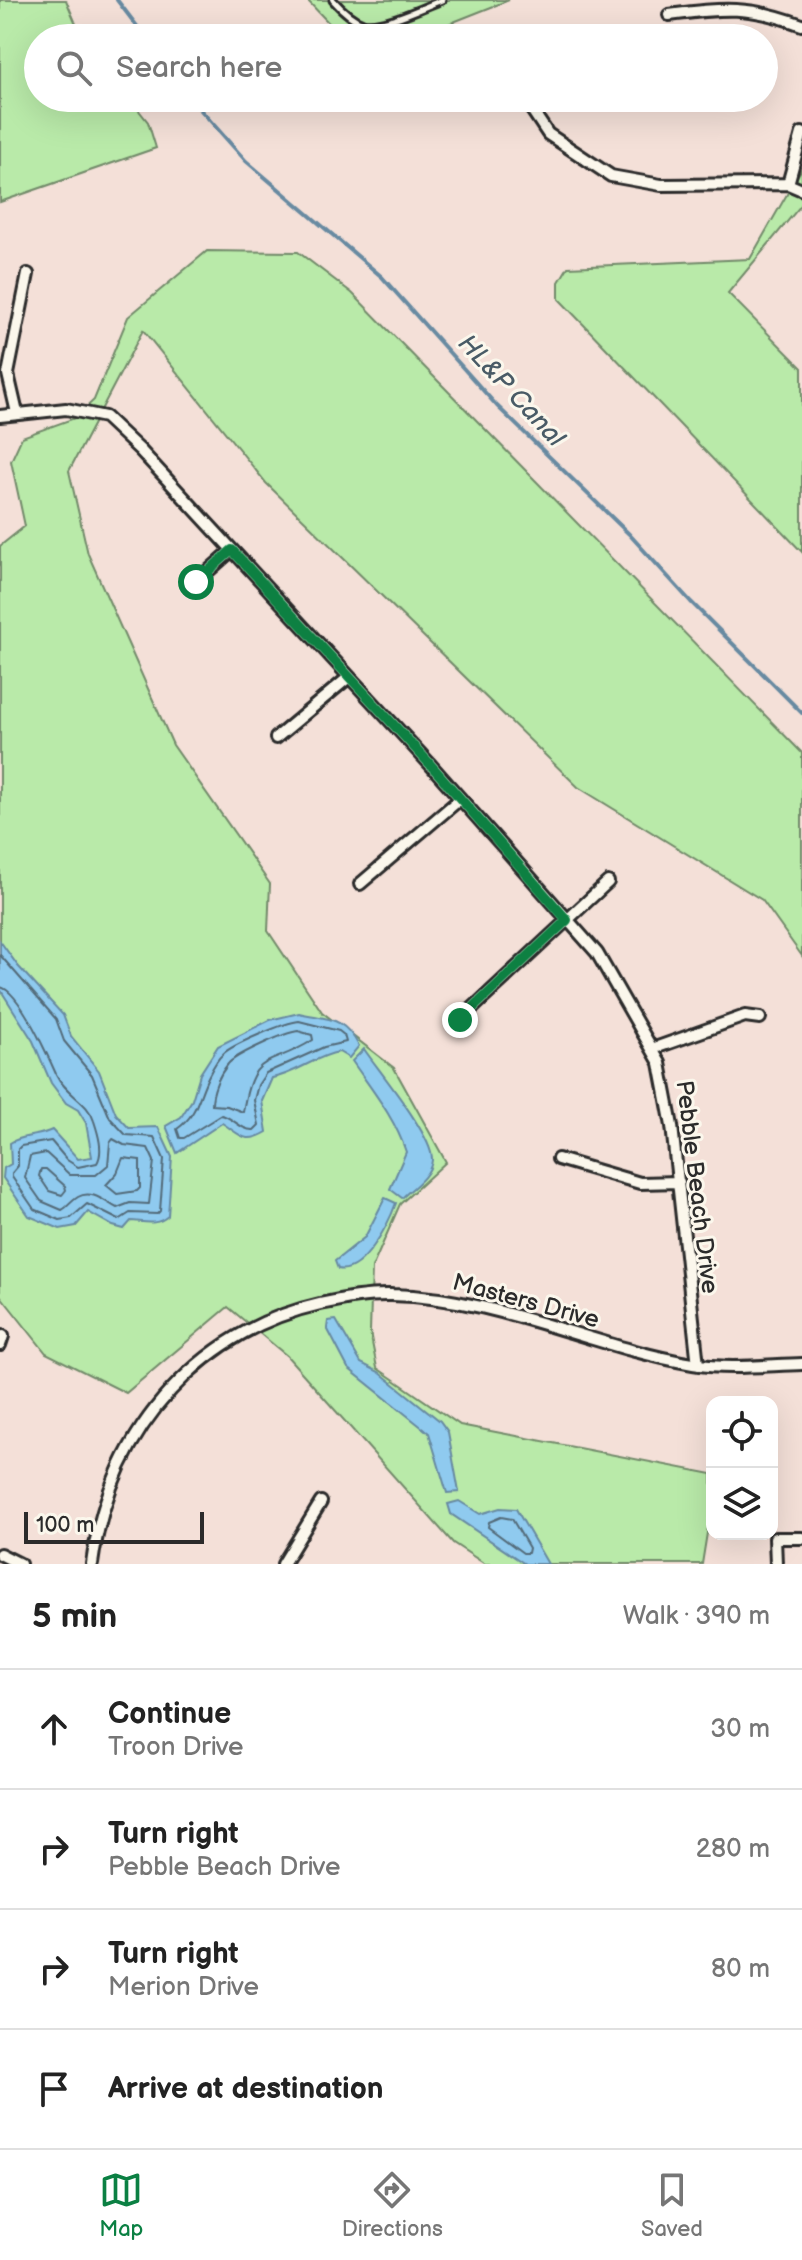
<!DOCTYPE html>
<html lang="en">
<head>
<meta charset="utf-8">
<style>
	body { margin:0; font-family:"Balsamiq Sans",sans-serif; background:#f6f6f6; color:#222 }
	.controls { position:absolute; right:24px; bottom:24px; display:grid; overflow:hidden; border-radius:16px; box-shadow:0 8px 32px #0002 }
	.controls button { width:72px; height:72px; display:grid; place-items:center; padding:0; border:0; border-bottom:2px solid #e0e0e0; background:#fff; color:#222; font:40px sans-serif }
	.scale { position:absolute; left:24px; bottom:20px; width:180px; box-sizing:border-box; padding-left:8px; border:4px solid #2b2b2b; border-top:0; font-size:22px; line-height:28px; white-space:nowrap; color:#2b2b2b; -webkit-text-stroke:6px #fbf7ec; paint-order:stroke }
	.stop { position:absolute; width:24px; height:24px; margin:-18px; border:6px solid #0b8043; border-radius:50%; background:#fff }
	.stop.end { background:#0b8043; border-color:#fff; box-shadow:0 2px 8px #0008 }
	.list { margin:0; padding:0; list-style:none }
	h2 { display:flex; justify-content:space-between; align-items:center; height:104px; margin:0; padding:0 32px; font-size:34px }
	h2 small { font-size:26px; font-weight:400; color:#767676 }
	.list li { display:grid; grid-template-columns:52px 1fr auto; gap:24px; align-items:center; box-sizing:border-box; height:120px; padding:0 32px; border-top:2px solid #e0e0e0 }
	.list b { display:block; font-size:30px; white-space:nowrap }
	.list p { margin:0; font-size:26px; white-space:nowrap; color:#767676 }
	.list em { font-size:26px; font-style:normal; color:#767676 }
	.icon { flex:none; width:44px; height:44px; fill:none; stroke:currentColor; stroke-width:2; stroke-linecap:round; stroke-linejoin:round }
	.map { position:relative; flex:none; width:802px; height:1564px; overflow:hidden }
	.search { position:absolute; background:#fff; box-shadow:0 8px 32px #0002; left:24px; right:24px; top:24px; height:88px; display:flex; align-items:center; gap:20px; box-sizing:border-box; padding:0 28px; border-radius:44px; color:#767676; font-size:30px }
	.sheet { height:584px; background:#fff }
	nav { display:flex; justify-content:space-around; align-items:center; box-sizing:border-box; height:112px; border-top:2px solid #e0e0e0; background:#fff; font-size:22px; color:#767676 }
	nav a { display:grid; justify-items:center; gap:4px }
	nav .on { color:#0b8043 }
	.map>svg:first-child { display:block }
</style>
</head>
<body>
<div class="map">
<svg width="802" height="1564" viewBox="0 0 802 1564">
	<rect width="100%" height="100%" fill="#f4e0d8"/>
	<filter id="ink" filterUnits="userSpaceOnUse"><feTurbulence type="fractalNoise" baseFrequency=".0125" numOctaves="2"/><feDisplacementMap in="SourceGraphic" scale="16" xChannelSelector="R" yChannelSelector="G"/><feConvolveMatrix kernelMatrix="1 2 1 2 8 2 1 2 1" color-interpolation-filters="sRGB"/></filter>
	<g filter="url(#ink)">
		<path fill="#b9eaa9" stroke="#728a6a" stroke-width="2" d="M0 0H66L82 38H38V98H129L148 122 156 148 0 202Z
			M307 0H509L413 38H343Z
			M802 168V204L728 293 802 368V552L559 299V282L568 267 750 259Z
			M207 251 298 252 352 293 802 753V956L762 900 578 787 266 483 143 330 69 471 88 554 173 745 270 884 268 931 322 1012 394 1068 446 1162 400 1204 372 1268 370 1332 377 1368 460 1425 712 1474V1502L702 1564H485L453 1543 287 1356 228 1307 126 1393 46 1353 0 1295V546L25 526 11 461 22 437 75 418 94 400 128 317Z"/>
		<path fill="#8fcaef" stroke="#678aa1" stroke-width="2" d="M0 941 18 966 63 1015 71 1036 99 1071 116 1114 129 1128 158 1127 172 1157 168 1216C156 1226 146 1222 131 1221L124 1229 113 1226 88 1212 76 1226 60 1229 29 1216 3 1178 4 1168 11 1164 10 1143C22 1135 38 1137 52 1130L78 1159 92 1157 86 1123 78 1110 66 1103 51 1083 33 1041 0 989Z
			M299 1013C330 1020 343 1016 359 1046L349 1058 339 1052C315 1056 296 1074 272 1078L262 1101 267 1132C245 1145 241 1135 222 1123L177 1153 166 1126 181 1117 192 1100 200 1074 218 1046 270 1020Z
			M364 1049C379 1071 433 1136 432 1160 431 1176 412 1188 402 1198L390 1189 406 1152C395 1118 372 1090 352 1061Z
			M385 1198 396 1203C389 1223 363 1275 338 1269L335 1261 365 1237Z
			M336 1320 361 1363 379 1372 440 1421 448 1432 459 1492 447 1493 429 1433 348 1368 327 1328 328 1321Z
			M459 1501 480 1514 500 1508 516 1509 548 1564H525L451 1514 448 1504Z"/>
		<g fill="none" stroke-linecap="round" stroke-linejoin="round">
			<path stroke="#536b79" stroke-width="2" d="M0 955 56 1019 64 1041 92 1075 110 1118 126 1135 154 1137 164 1159 160 1211 157 1214 130 1213 119 1220 87 1204 71 1218 60 1220 34 1209 12 1177V1173L18 1166V1149L21 1146 51 1141 67 1160 78 1167 97 1163C104 1152 98 1133 94 1121 88 1101 66 1095 56 1074 48 1056 18 989 0 987
				M299 1021 339 1031 344 1035 346 1042 324 1047 266 1073 258 1085 254 1100 259 1125 254 1130C241 1131 233 1117 221 1115L184 1138H180L177 1129C198 1115 198 1096 209 1075 212 1069 217 1059 223 1054 231 1045 286 1022 299 1021Z
				M298 1031 312 1035 313 1040C268 1069 253 1049 243 1112L227 1106 212 1105C212 1091 219 1075 228 1064 235 1055 286 1032 298 1031Z
				M113 1139 124 1145 148 1148 154 1161 149 1204 130 1203 117 1208C105 1202 92 1189 78 1197 71 1201 68 1207 62 1210L41 1201 25 1178 30 1156 46 1153 70 1175H96L108 1165 110 1143Z
				M123 1158 140 1160V1188L137 1191 117 1194 106 1185 117 1173Z
				M41 1169H46L65 1186 66 1190 62 1195 49 1191 39 1176Z
				M501 1517 512 1519 529 1548 528 1553H523L488 1527 489 1522Z"/>
			<path stroke="#678aa1" stroke-width="4" d="M117 0 146 38
				M190 98 246 161 382 277 497 406 629 534 691 602 802 713"/>
			<defs>
				<path id="service" d="M333 0C341 9 351 19 363 23 380 28 424 7 442 0"/>
				<path id="minor" d="M669 15C724 8 749 5 802 25
					M524 98 548 134 611 176 661 185 788 184 802 190
					M788 184 802 133
					M17 413 8 374 28 274
					M0 416 66 409 105 417 140 450 429 763 597 953 660 1063 672 1126 698 1365
					M196 582 232 550
					M276 738 349 677
					M360 884 460 799
					M460 1020 608 882
					M652 1049 745 1016 760 1018
					M558 1159 640 1183 679 1182
					M0 1345 3 1336
					M0 1554 20 1564
					M92 1564C102 1490 133 1424 188 1373 225 1339 271 1315 320 1304 344 1299 368 1294 392 1295 496 1297 592 1347 693 1364 728 1370 767 1365 802 1364
					M283 1564 321 1502
					M776 1564 775 1538H802"/>
			</defs>
			<use href="#service" stroke="#2b2b2b" stroke-width="11"/>
			<use href="#minor" stroke="#2b2b2b" stroke-width="16"/>
			<use href="#service" stroke="#fbf7ec" stroke-width="5"/>
			<use href="#minor" stroke="#fbf7ec" stroke-width="10"/>
		</g>
	</g>
	<g fill="none" stroke-linecap="round" stroke-linejoin="round" filter="url(#ink)">
		<path stroke="#0b8043" stroke-width="10" d="M196 582 232 550 429 763 567 920 460 1020"/>
	</g>
	<g text-anchor="middle" dominant-baseline="central" stroke-width="6" stroke-linejoin="round" paint-order="stroke">
		<g font-size="24" fill="#2b2b2b" stroke="#fbf7ec">
			<text transform="translate(697 1187) rotate(83)">Pebble Beach Drive</text>
			<text transform="translate(526 1301) rotate(15)">Masters Drive</text>
		</g>
		<g font-size="26" font-style="italic" fill="#495b66" stroke="#fbf7ec">
			<text transform="translate(511 391) rotate(47)">HL&amp;P Canal</text>
		</g>
	</g>
</svg>
<div class="controls">
<button><svg class="icon" aria-label="locate" viewBox="0 0 24 24"><circle cx="12" cy="12" r="6"/><path d="M12 2v4M12 18v4M2 12h4M18 12h4"/></svg></button>
<button><svg class="icon" aria-label="layers" viewBox="0 0 24 24"><path d="M12 4l9 5-9 5-9-5zM3 14l9 5 9-5"/></svg></button>
</div>
<div class="scale">100 m</div>
<div class="stop" style="left:196px;top:582px"></div>
<div class="stop end" style="left:460px;top:1020px"></div>
<div class="search"><svg class="icon" aria-label="search" viewBox="0 0 24 24"><circle cx="10" cy="10" r="6"/><path d="M15 15l6 6"/></svg>Search here</div>
</div>
<section class="sheet">
<h2>5 min<small>Walk · 390 m</small></h2>
<ul class="list">
<li><svg class="icon" aria-label="ahead" viewBox="0 0 24 24"><path d="M12 20V5M6 11l6-6 6 6"/></svg><div><b>Continue</b><p>Troon Drive</p></div><em>30 m</em></li>
<li><svg class="icon" aria-label="right" viewBox="0 0 24 24"><path d="M7 20v-9h11M14 6l5 5-5 5"/></svg><div><b>Turn right</b><p>Pebble Beach Drive</p></div><em>280 m</em></li>
<li><svg class="icon" aria-label="right" viewBox="0 0 24 24"><path d="M7 20v-9h11M14 6l5 5-5 5"/></svg><div><b>Turn right</b><p>Merion Drive</p></div><em>80 m</em></li>
<li><svg class="icon" aria-label="arrive" viewBox="0 0 24 24"><path d="M6 21V4h12l-3 4 3 4H6"/></svg><div><b>Arrive at destination</b></div></li>
</ul>
</section>
<nav>
<a class="on"><svg class="icon" aria-label="map" viewBox="0 0 24 24"><path d="M3 6l6-2 6 2 6-2v14l-6 2-6-2-6 2zM9 4v14M15 6v14"/></svg>Map</a>
<a><svg class="icon" aria-label="directions" viewBox="0 0 24 24"><path d="M12 3l9 9-9 9-9-9zM9 14v-3h6M13 9l2 2-2 2"/></svg>Directions</a>
<a><svg class="icon" aria-label="saved" viewBox="0 0 24 24"><path d="M7 4h10v16l-5-4-5 4z"/></svg>Saved</a>
</nav>
</body>
</html>
